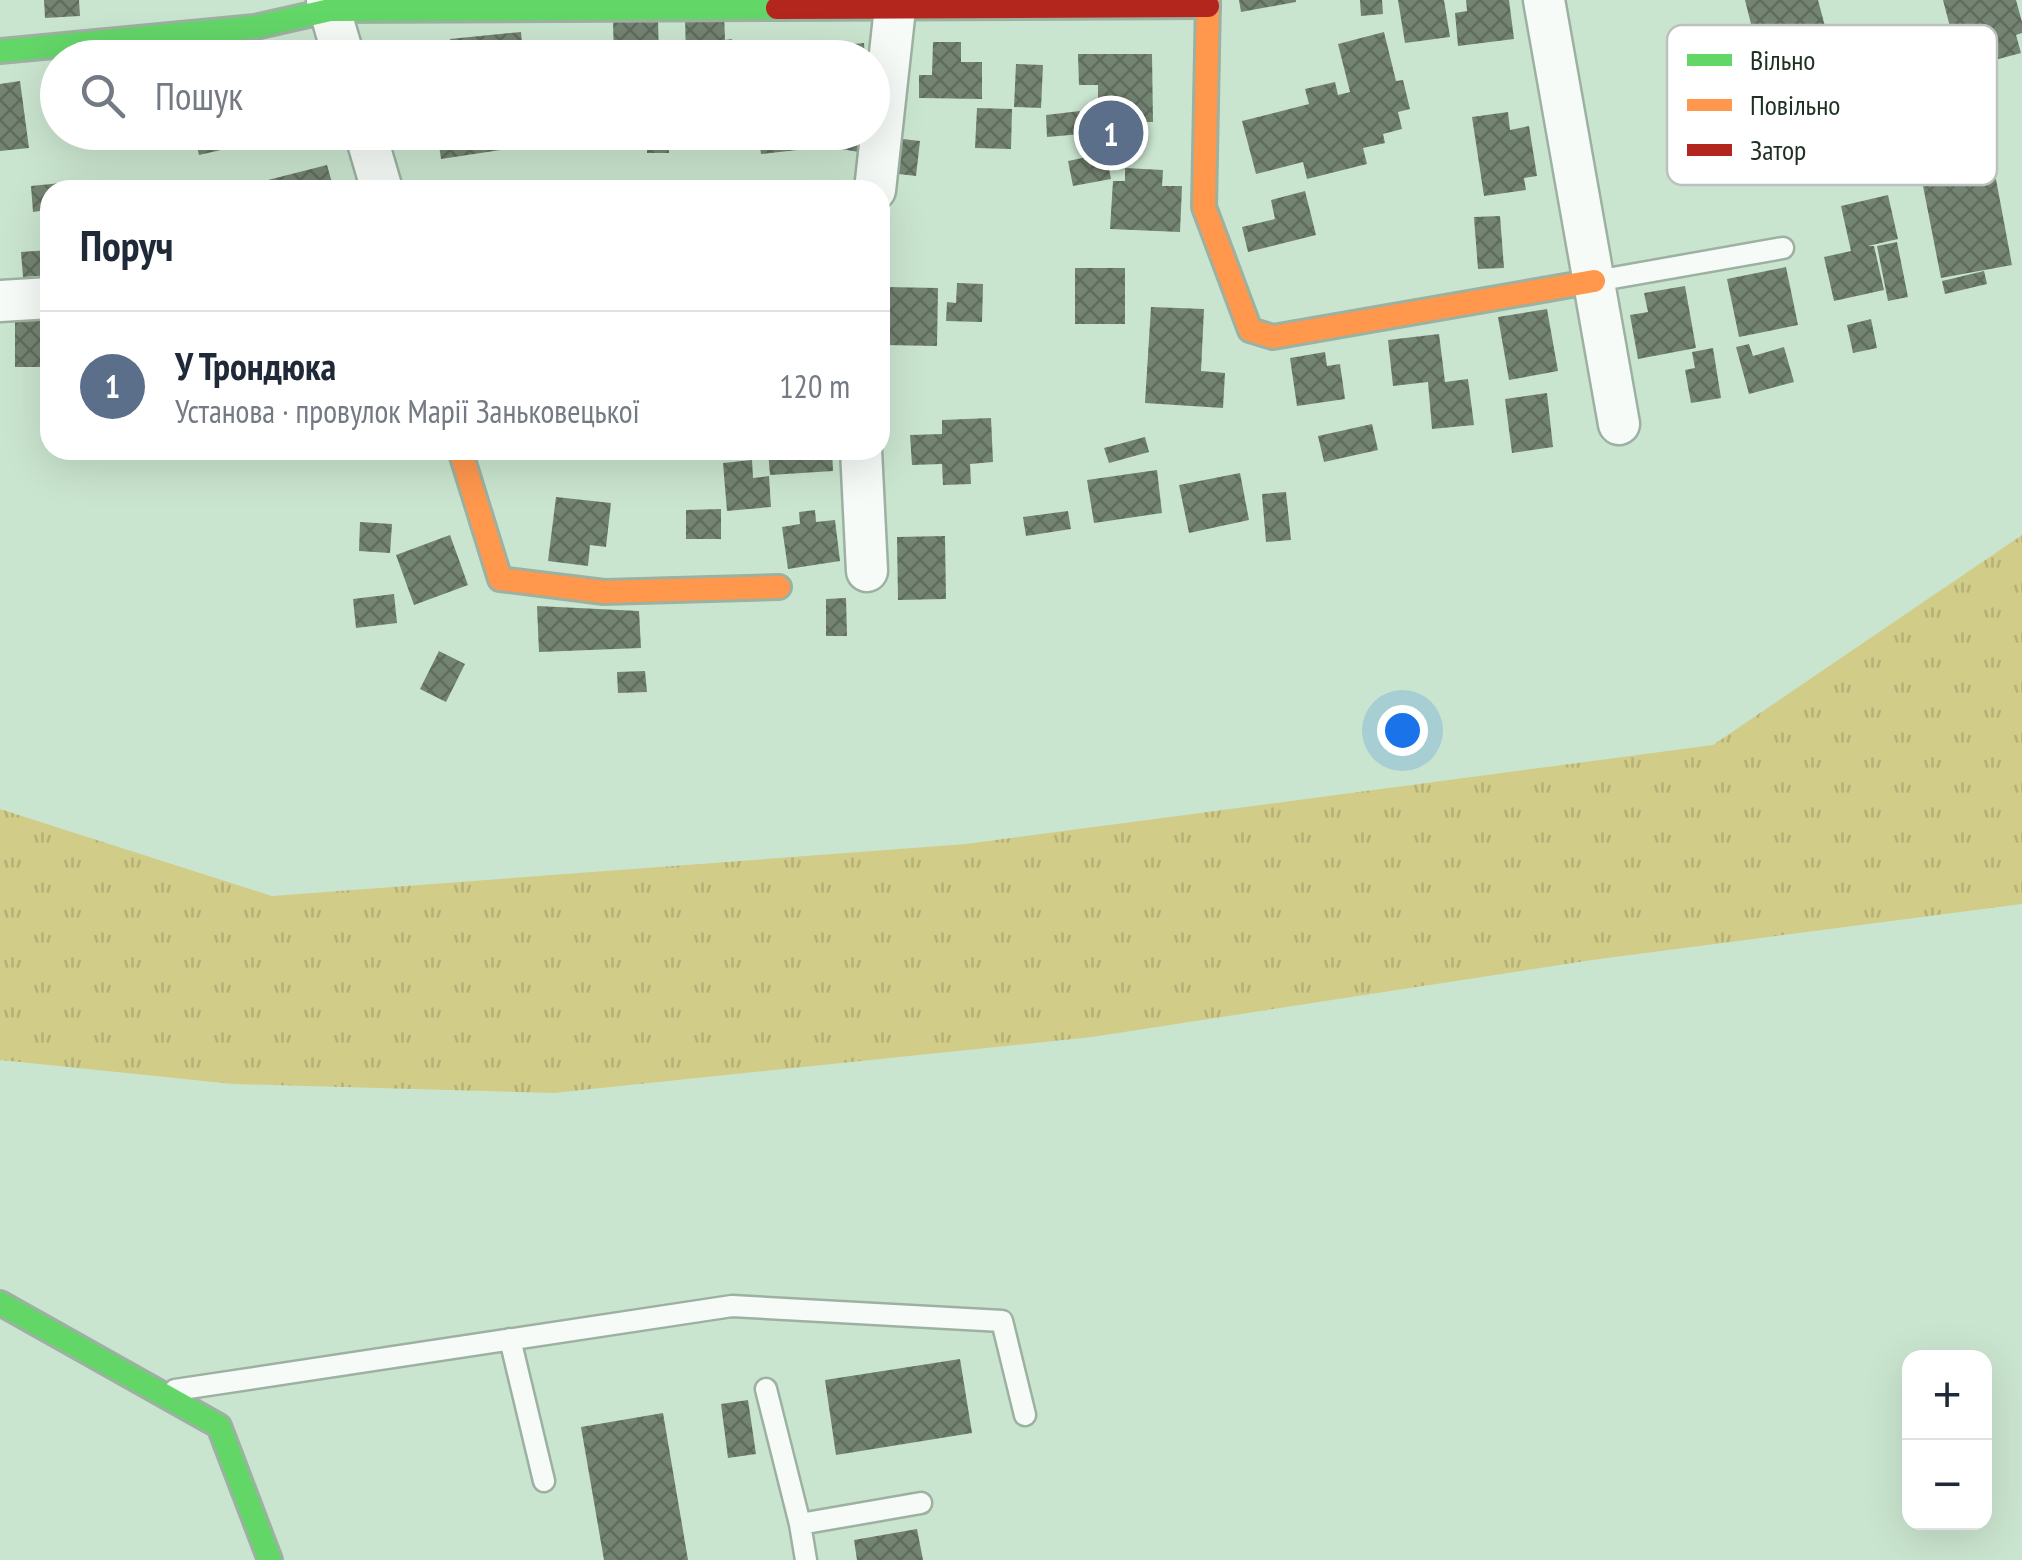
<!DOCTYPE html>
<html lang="uk">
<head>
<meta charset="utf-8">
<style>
	body { margin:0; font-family:"PT Sans Narrow",sans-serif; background:#f6f6f7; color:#1f2937 }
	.controls { position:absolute; right:30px; bottom:30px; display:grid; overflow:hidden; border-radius:20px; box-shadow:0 10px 40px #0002 }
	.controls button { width:90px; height:90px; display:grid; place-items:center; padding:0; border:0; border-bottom:2px solid #e0e1e3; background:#fff; color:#1f2937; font:50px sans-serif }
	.you { position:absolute; left:1402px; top:730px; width:35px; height:35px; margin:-25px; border:8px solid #fff; border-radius:50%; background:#1a73e8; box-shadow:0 0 0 15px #1a73e833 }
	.badge { display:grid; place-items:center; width:65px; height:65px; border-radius:50%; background:#5a6f5f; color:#fff; font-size:32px; font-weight:700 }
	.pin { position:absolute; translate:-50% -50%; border:5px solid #fff; box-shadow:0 2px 10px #0006 }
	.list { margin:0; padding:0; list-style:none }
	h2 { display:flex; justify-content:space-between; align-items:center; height:130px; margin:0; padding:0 40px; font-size:42px }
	h2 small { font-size:32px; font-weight:400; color:#747a83 }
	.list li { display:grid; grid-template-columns:65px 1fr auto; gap:30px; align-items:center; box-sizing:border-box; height:150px; padding:0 40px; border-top:2px solid #e0e1e3 }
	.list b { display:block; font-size:38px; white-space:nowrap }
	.list p { margin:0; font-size:32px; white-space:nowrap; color:#747a83 }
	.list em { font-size:32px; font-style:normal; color:#747a83 }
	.icon { flex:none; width:55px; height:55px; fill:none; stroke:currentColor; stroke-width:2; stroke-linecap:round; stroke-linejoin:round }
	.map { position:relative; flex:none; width:2022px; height:1560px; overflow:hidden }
	.search { position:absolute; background:#fff; box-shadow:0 10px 40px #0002; left:40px; top:40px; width:850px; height:110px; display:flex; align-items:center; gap:25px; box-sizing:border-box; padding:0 35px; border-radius:55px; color:#747a83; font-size:38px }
	.panel { position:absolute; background:#fff; box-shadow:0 10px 40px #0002; left:40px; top:180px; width:850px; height:280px; border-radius:30px }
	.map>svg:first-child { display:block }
</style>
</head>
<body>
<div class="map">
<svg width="2022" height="1560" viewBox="0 0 2022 1560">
	<defs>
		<pattern id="grass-tufts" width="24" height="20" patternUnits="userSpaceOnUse" patternTransform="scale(2.5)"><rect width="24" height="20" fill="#d2cc89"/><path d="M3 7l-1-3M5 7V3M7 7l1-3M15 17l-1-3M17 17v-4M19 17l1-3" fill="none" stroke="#b4b076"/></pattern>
		<pattern id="building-cross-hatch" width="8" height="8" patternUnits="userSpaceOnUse" patternTransform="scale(2.5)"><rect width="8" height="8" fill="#748472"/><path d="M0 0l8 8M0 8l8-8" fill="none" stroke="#5f6c5d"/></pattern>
	</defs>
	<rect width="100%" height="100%" fill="#cae5cf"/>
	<path fill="url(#grass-tufts)" d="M2022 535V904L1592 960 1092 1037 553 1093 233 1084 0 1060V809L272 896 966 844 1713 745Z"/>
	<path fill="url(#building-cross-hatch)" d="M44 0H79L80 16 45 18Z
		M1239 0H1296V2L1241 12Z
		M1360 0H1382L1383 14 1361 16Z
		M1398 0H1444L1450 37 1405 43Z
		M1466 0H1509L1514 39 1458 46 1455 13 1467 11Z
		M1745 0H1818L1826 30 1802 37 1799 25 1754 36Z
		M1943 0H2016L2022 22V33L2016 35 2021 53 1961 69Z
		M724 14 725 40 732 39V58H686L685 16Z
		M658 19 659 58H614L613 21Z
		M521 32 523 58H452L450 39Z
		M1384 32 1396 81 1403 80 1410 109 1398 112 1402 129 1383 134 1385 143 1363 148 1367 164 1307 179 1303 162 1256 174 1242 121 1309 104 1305 89 1335 82 1338 95 1350 92 1338 44Z
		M933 42H961V62H982V99L919 98V75H932Z
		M864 43 865 58H763V53Z
		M1078 54H1152L1153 122H1098V85H1079Z
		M1016 64 1043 65 1041 108 1014 107Z
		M20 81 29 148 0 151V84Z
		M977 108 1012 109 1011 149 975 148Z
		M1080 111 1082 134 1047 137 1046 115Z
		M1508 112 1510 130 1529 126 1537 176 1524 178 1526 190 1484 196 1472 117Z
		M1987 131 2012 265 1941 278 1915 145Z
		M212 132H240L243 145 199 155 195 138Z
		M437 132H504L507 149 441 159Z
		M647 132H668L669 153H647Z
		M758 132H795L797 150 761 154Z
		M838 132H863L859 152 835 148Z
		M894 138 920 141 916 176 890 173Z
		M1106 153 1111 179 1073 186 1068 161Z
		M327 165 334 190H262L260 182Z
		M1125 168 1163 170 1162 186H1182L1180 232 1110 229 1113 181H1125Z
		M81 181 82 190H50L47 227 46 210 33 212 31 186Z
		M1305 191 1316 235 1248 252 1242 227 1275 219 1271 200Z
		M1888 195 1898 239 1868 246H1874L1884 290 1834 301 1824 257 1851 251 1841 206Z
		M1500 216 1504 268 1478 269 1474 217Z
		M1897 242 1908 297 1888 301 1877 246Z
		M50 250V275L23 277 21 252Z
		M1786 267 1798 325 1739 337 1727 279Z
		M1075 268H1125V324H1075Z
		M1984 271 1987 284 1945 294 1942 281Z
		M957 283 983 284 982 322 946 321 947 302 956 303Z
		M1685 286 1696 348 1638 359 1630 315 1648 312 1644 293Z
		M886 287 938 288 937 346 885 345Z
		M1151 307 1204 309 1201 371 1225 373 1223 408 1145 403Z
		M1547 309 1558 371 1509 380 1498 317Z
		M15 319H40V367H15Z
		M1871 319 1877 348 1853 353 1847 325Z
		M1439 334 1445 382 1468 379 1474 425 1432 429 1428 382 1393 386 1388 340Z
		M1749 344 1753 356 1784 347 1794 382 1749 394 1736 347Z
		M1713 348 1721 398 1691 403 1685 370 1695 368 1692 352Z
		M1325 352 1327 366 1340 364 1345 399 1297 406 1290 358Z
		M1547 393 1553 447 1512 453 1505 399Z
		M991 418 993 462 970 464 971 484 943 485 942 464 912 465 910 435 942 434V420Z
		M1372 424 1378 450 1324 462 1318 436Z
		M1145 437 1149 452 1109 463 1104 448Z
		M768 450H832L833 471 770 475Z
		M752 460 753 478 769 476 771 507 727 511 723 463Z
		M1157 470 1162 513 1094 523 1087 480Z
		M1240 473 1249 520 1189 533 1179 485Z
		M1286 492 1291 540 1266 542 1262 494Z
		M556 497 611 503 606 547 590 545 588 566 548 561Z
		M721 509V539H686V510Z
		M815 510 816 522 835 520 840 561 788 569 782 527 800 524 799 512Z
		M1068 511 1071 529 1026 536 1023 517Z
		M360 522 392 524 390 553 359 551Z
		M450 535 468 585 414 605 396 555Z
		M945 536 946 599 898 600 897 537Z
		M394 594 397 623 356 628 353 599Z
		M846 598 847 636H826V599Z
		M537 606 639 611 641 648 539 652Z
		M439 651 465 664 446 702 420 689Z
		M645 671 647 692 618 693 617 672Z
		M960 1359 972 1433 836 1455 825 1380Z
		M748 1400 756 1454 728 1458 721 1404Z
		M663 1413 688 1560H604L581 1427Z
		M917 1529 923 1560H857L854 1540Z"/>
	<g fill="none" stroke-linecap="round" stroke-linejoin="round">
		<defs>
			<path id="lane" d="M1596 281 1783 248
				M510 1339 544 1481
				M766 1389 800 1524
				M175 1390 732 1306 1002 1321 1025 1415
				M806 1560 800 1524 921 1503"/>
			<path id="street" d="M327 0 344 58
				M1544 0 1619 424
				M365 132 382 190
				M875 190 895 8
				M0 301 50 298
				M861 450 867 571"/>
			<path id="fast" d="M0 51 255 27 330 10 777 8
				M0 1303 219 1426 270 1560"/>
			<path id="slow" d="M1208 0 1204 207 1250 330 1273 337 1594 281
				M460 450 500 579 604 592 779 587"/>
			<path id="jam" d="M777 8 1208 6"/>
		</defs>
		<use href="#lane" stroke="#9cb1a1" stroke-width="25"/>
		<use href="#street" stroke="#9cb1a1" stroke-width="45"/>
		<use href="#fast" stroke="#9cb1a1" stroke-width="28"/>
		<use href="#slow" stroke="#9cb1a1" stroke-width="28"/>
		<use href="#jam" stroke="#9cb1a1" stroke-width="28"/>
		<use href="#lane" stroke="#f7fbf8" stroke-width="20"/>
		<use href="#street" stroke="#f7fbf8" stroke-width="40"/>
		<use href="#fast" stroke="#63d668" stroke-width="22"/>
		<use href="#slow" stroke="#ff974d" stroke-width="22"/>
		<use href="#jam" stroke="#b3261e" stroke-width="22"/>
	</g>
	<rect x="1667" y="25" width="330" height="160" rx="15" fill="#fff" stroke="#bbc1bd" stroke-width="2.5"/>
	<rect x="1687" y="54" width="45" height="12" fill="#63d668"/>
	<rect x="1687" y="99" width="45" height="12" fill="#ff974d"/>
	<rect x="1687" y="144" width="45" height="12" fill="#b3261e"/>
	<g font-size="28" fill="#1d3022">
		<text x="1750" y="70">Вільно</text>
		<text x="1750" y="115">Повільно</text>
		<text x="1750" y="160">Затор</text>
	</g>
</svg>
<div class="controls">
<button>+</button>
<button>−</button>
</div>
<div class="you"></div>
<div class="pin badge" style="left:1111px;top:133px;background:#5c6f8a">1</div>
<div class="search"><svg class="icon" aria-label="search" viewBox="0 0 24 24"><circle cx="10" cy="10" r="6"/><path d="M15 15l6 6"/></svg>Пошук</div>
<section class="panel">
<h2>Поруч<small></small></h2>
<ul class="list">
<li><span class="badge" style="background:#5c6f8a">1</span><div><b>У Трондюка</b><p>Установа · провулок Марії Заньковецької</p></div><em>120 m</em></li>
</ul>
</section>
</div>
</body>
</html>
